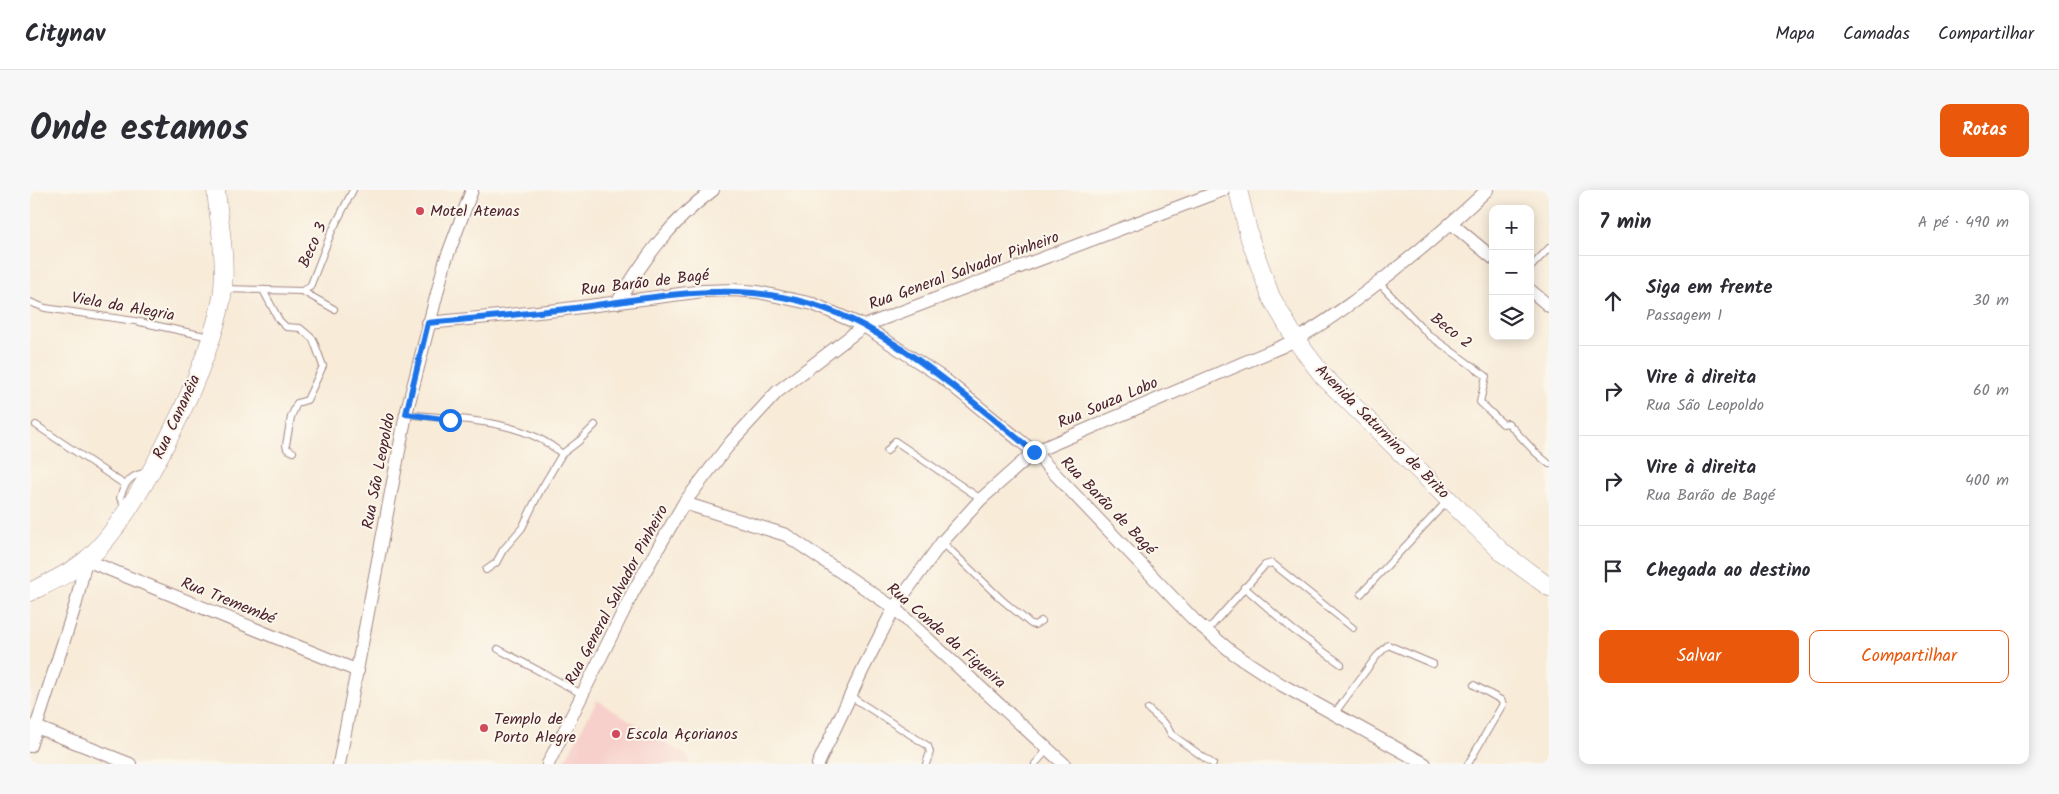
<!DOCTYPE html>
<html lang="pt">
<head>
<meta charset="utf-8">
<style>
	body { margin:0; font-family:Kalam,sans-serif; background:#f7f7f7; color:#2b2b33 }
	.controls { position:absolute; right:15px; top:15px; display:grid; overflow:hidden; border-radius:10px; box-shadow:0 2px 12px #0003 }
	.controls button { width:45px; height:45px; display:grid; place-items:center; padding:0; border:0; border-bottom:1px solid #e1e1e2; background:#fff; color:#2b2b33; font:25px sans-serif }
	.stop { position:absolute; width:15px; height:15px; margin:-11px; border:4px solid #1a73e8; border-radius:50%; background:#fff }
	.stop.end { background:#1a73e8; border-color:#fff; box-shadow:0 1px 5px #0008 }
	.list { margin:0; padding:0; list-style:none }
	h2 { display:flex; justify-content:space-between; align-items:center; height:65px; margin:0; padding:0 20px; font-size:21px }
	h2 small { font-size:16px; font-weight:400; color:#7c7c81 }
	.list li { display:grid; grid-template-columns:32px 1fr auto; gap:15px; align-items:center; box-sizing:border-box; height:90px; padding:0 20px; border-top:1px solid #e1e1e2 }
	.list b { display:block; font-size:19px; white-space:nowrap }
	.list p { margin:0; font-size:16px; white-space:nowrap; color:#7c7c81 }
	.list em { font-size:16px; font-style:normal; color:#7c7c81 }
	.actions { display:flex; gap:10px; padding:15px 20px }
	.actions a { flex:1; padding:11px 0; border:1px solid #ea580c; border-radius:10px; text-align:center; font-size:18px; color:#ea580c }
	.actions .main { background:#ea580c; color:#fff }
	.icon { flex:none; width:28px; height:28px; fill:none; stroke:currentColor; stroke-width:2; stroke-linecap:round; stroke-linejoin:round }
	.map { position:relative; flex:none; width:1519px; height:574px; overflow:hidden; border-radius:10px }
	header { display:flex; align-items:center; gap:30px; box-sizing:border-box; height:70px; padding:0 25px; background:#fff; border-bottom:1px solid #e1e1e2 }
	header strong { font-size:24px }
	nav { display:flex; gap:28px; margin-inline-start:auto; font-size:18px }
	.intro { display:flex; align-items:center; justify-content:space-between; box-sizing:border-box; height:120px; padding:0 30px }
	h1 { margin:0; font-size:35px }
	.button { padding:12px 22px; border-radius:10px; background:#ea580c; color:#fff; font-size:18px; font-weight:700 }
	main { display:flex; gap:30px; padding:0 30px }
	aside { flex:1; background:#fff; border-radius:10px; box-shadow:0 2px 12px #0003 }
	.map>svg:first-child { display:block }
</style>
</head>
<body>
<header>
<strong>Citynav</strong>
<nav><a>Mapa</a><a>Camadas</a><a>Compartilhar</a></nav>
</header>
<div class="intro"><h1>Onde estamos</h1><a class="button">Rotas</a></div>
<main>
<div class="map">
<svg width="1519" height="574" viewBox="0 0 1519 574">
	<rect width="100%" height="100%" fill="#fbf7ec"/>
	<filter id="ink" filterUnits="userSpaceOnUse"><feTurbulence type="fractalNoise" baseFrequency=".02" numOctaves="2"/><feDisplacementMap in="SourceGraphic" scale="10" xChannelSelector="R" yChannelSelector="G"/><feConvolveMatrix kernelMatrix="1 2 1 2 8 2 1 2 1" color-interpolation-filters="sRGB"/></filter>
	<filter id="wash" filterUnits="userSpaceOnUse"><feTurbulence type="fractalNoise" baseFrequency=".0096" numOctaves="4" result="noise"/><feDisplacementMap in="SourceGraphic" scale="20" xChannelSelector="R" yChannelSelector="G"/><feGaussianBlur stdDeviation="1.12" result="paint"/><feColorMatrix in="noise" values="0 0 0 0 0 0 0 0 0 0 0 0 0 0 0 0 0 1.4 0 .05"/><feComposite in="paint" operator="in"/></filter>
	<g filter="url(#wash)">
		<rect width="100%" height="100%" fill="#f8ebd8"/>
		<path fill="#f7d0cb" d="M567 510 660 568 659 574H533Z"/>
	</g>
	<g filter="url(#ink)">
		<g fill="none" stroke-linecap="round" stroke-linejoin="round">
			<defs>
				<path id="lane" d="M1500 78 1519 58
					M1349 93 1399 145 1456 186 1450 212 1473 234 1478 233 1505 262 1519 274
					M194 99 272 101 280 97 301 43 323 0
					M233 100 249 130 256 137 270 138 283 149 293 176 277 210 267 213 261 227 256 255 257 259 263 262
					M272 101 304 119
					M0 112 15 118 105 131 180 147
					M376 224C426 230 492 228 532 264L549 251 565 235
					M6 235 95 295
					M857 261 865 251 951 309
					M96 318 90 308C94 294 101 283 117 283
					M912 352 971 409 1001 434 1005 435 1011 431
					M456 380 466 373 473 360 492 338 510 301 532 264
					M1214 397 1262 439 1311 474
					M1331 404 1418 310
					M1177 441 1235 375 1242 373 1323 438
					M468 459 552 504
					M820 506 898 556 900 562 896 574
					M1118 519 1137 536 1141 544 1183 574
					M1304 524 1346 467 1358 455 1403 474
					M1005 574 1018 559
					M1438 574 1473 514 1471 510 1444 495"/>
				<path id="street" d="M1422 34 1463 68
					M1500 100 1519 116
					M587 113C614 69 641 31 683 0
					M398 133 528 120 673 101 704 100 728 102 783 114 834 136 913 188 1004 262 1165 431 1203 463 1252 495 1395 574
					M654 313 756 345 864 418 1034 574
					M6 537 100 574
					M0 556 46 413 56 370 328 481
					M309 574 376 224 415 72 442 0
					M518 574 603 402 654 313 701 252 747 202 834 136 1193 0
					M788 574 833 479 864 418 912 352 951 309 1004 262 1253 156C1280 143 1303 126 1327 109 1373 75 1416 39 1457 0"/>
				<path id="secondary" d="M1208 0 1220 49 1241 107 1266 150 1293 186 1474 364 1519 397
					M0 402C18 393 40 384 56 370 106 330 187 163 193 99 196 66 189 32 186 0"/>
			</defs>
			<use href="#lane" stroke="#a18582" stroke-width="8"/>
			<use href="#street" stroke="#a18582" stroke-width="14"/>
			<use href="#secondary" stroke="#a18582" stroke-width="19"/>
			<use href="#lane" stroke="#fff" stroke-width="6"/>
			<use href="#street" stroke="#fff" stroke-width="12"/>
			<use href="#secondary" stroke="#fff" stroke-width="18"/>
		</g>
	</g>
	<g fill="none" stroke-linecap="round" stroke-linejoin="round" filter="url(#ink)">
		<path stroke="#1a73e8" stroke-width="6" d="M420 230 376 224 398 133C447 128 496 124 545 118 650 104 735 83 834 136 896 170 950 218 1004 262"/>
	</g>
	<g fill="#d1495b" stroke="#fbf7ec" stroke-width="2">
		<circle cx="390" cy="21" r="5"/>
		<circle cx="454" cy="538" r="5"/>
		<circle cx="586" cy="544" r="5"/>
	</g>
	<g text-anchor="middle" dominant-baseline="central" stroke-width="4" stroke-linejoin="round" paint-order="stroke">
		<g font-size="16" fill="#4a1f2b" stroke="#fbf7ec" text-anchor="start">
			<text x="400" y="21">Motel Atenas</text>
			<text x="464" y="529">Templo de<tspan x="464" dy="18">Porto Alegre</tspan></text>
			<text x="596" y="544">Escola Açorianos</text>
		</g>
		<g font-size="16" fill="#4a1f2b" stroke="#fbf7ec">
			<text transform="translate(283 55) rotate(-66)">Beco 3</text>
			<text transform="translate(934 81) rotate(-20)">Rua General Salvador Pinheiro</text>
			<text transform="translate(615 93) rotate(-7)">Rua Barão de Bagé</text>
			<text transform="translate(93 117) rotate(10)">Viela da Alegria</text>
			<text transform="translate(1421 141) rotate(38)">Beco 2</text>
			<text transform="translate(1078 213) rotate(-23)">Rua Souza Lobo</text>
			<text transform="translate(147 227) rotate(-65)">Rua Cananéia</text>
			<text transform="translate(1352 242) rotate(45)">Avenida Saturnino de Brito</text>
			<text transform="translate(349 281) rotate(-79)">Rua São Leopoldo</text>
			<text transform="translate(1078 316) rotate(46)">Rua Barão de Bagé</text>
			<text transform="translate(587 405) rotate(-62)">Rua General Salvador Pinheiro</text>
			<text transform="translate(198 411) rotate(22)">Rua Tremembé</text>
			<text transform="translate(916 446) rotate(41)">Rua Conde da Figueira</text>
		</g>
	</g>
</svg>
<div class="controls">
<button>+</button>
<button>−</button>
<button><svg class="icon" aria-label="layers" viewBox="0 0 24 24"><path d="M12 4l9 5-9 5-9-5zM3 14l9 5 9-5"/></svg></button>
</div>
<div class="stop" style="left:420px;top:230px"></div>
<div class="stop end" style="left:1004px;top:262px"></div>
</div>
<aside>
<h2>7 min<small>A pé · 490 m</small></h2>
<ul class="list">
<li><svg class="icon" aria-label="ahead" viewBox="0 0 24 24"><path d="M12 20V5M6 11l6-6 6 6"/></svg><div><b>Siga em frente</b><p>Passagem 1</p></div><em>30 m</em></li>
<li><svg class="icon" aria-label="right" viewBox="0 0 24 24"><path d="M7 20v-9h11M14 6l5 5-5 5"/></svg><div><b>Vire à direita</b><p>Rua São Leopoldo</p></div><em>60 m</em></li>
<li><svg class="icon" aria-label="right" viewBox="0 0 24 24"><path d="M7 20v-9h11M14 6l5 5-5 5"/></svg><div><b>Vire à direita</b><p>Rua Barão de Bagé</p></div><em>400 m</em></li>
<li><svg class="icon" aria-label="arrive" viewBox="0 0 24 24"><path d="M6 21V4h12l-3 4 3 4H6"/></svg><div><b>Chegada ao destino</b></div></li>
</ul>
<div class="actions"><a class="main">Salvar</a><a>Compartilhar</a></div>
</aside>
</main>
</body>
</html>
